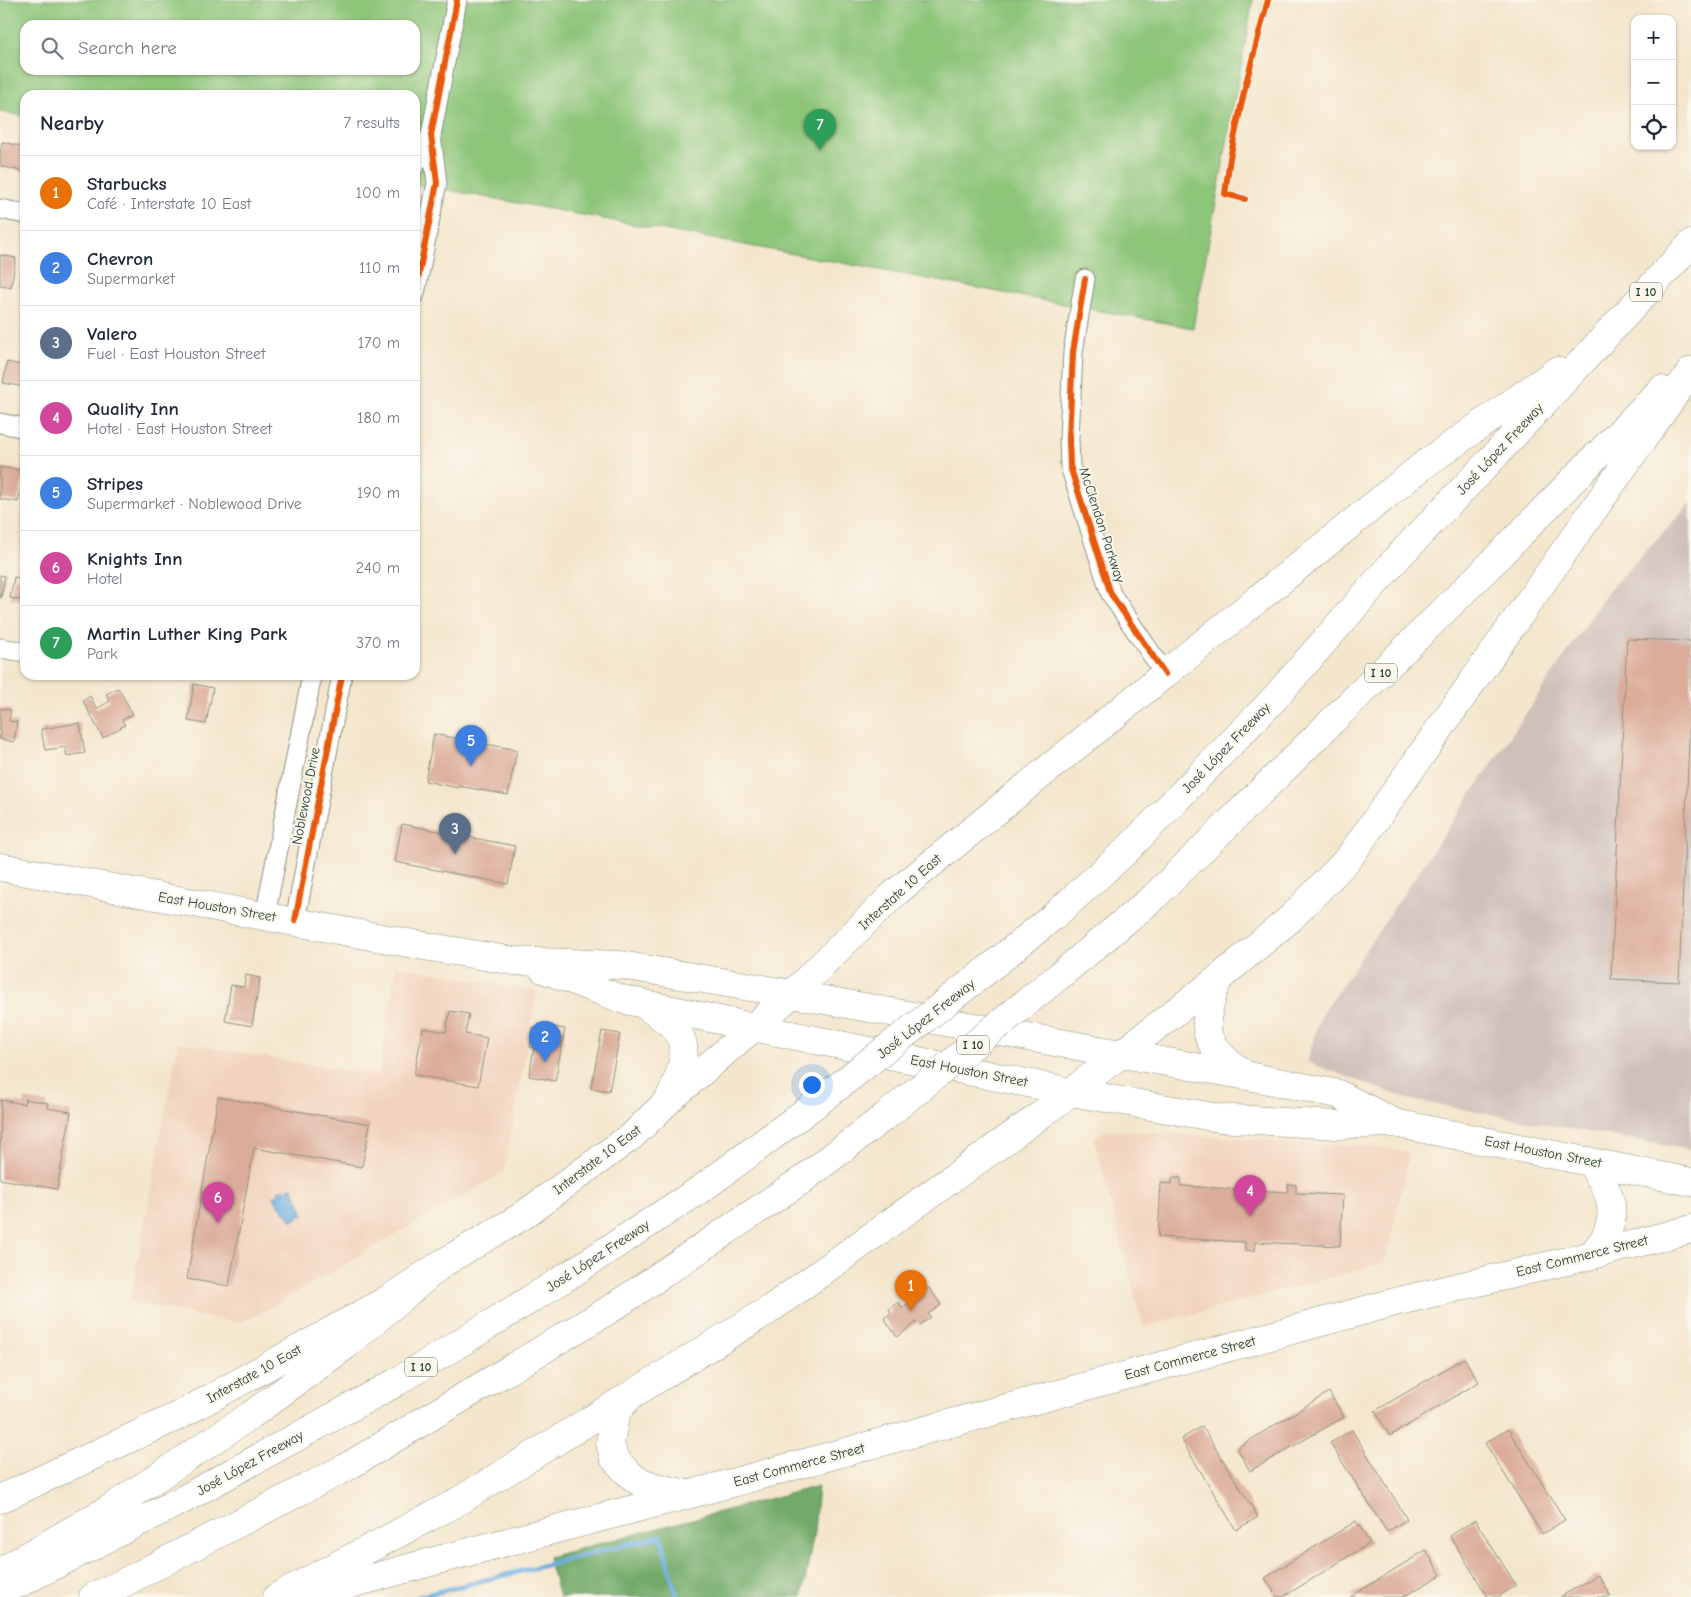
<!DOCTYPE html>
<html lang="en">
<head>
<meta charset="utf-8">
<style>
	body { margin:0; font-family:"Comic Neue",sans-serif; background:#f2f2f3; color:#1f2937 }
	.controls { position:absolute; right:15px; top:15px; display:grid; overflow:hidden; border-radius:10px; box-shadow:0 1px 4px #0004 }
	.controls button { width:45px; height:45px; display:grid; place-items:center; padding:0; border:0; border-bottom:1px solid #e0e1e3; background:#fff; color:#1f2937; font:25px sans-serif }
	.you { position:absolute; left:811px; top:1084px; width:18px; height:18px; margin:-12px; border:4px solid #fff; border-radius:50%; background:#1a73e8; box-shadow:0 0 0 8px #1a73e833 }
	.badge { display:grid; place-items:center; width:32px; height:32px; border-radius:50%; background:#ea580c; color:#fff; font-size:16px; font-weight:700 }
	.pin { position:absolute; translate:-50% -41px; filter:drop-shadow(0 1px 2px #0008) }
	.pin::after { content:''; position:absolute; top:26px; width:18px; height:15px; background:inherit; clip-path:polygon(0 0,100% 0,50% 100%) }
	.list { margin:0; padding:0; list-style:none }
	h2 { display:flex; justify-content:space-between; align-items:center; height:65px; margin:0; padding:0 20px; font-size:21px }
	h2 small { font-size:16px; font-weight:400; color:#747a83 }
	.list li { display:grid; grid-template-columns:32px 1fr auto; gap:15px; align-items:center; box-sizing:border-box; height:75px; padding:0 20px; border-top:1px solid #e0e1e3 }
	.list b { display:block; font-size:19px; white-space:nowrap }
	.list p { margin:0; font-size:16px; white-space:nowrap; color:#747a83 }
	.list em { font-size:16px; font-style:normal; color:#747a83 }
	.icon { flex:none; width:28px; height:28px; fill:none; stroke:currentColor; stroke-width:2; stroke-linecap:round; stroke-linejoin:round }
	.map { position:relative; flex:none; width:1691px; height:1597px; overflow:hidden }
	.search { position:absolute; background:#fff; box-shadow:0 1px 4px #0004; left:20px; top:20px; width:400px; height:55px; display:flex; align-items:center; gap:12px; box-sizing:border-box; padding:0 18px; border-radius:15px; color:#747a83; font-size:19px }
	.panel { position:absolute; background:#fff; box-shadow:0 1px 4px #0004; left:20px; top:90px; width:400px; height:590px; border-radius:15px }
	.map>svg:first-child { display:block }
</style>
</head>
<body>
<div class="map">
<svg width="1691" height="1597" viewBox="0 0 1691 1597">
	<rect width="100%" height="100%" fill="#fbf7ec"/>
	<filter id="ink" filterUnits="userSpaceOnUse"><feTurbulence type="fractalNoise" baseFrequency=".02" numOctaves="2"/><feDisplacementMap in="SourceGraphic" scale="10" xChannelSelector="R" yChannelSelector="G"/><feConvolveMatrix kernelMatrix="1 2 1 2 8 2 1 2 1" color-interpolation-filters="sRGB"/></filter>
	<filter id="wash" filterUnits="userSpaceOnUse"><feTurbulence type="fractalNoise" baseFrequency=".0096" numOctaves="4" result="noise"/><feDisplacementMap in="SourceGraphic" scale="20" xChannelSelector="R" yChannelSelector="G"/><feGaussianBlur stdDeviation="1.12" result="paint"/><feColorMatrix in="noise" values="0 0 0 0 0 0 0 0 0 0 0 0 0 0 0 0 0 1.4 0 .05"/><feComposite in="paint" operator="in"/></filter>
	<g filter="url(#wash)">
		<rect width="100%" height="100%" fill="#f4e6cd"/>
		<path fill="#f2d4be" d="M396 966 537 991 504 1172 250 1319 238 1323 130 1302 178 1042 378 1076Z
			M1105 1130 1378 1147 1410 1153 1385 1263 1143 1327 1094 1138Z"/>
		<path fill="#cfc0ba" d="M1691 503V1150L1411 1100 1307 1062 1319 1019 1610 589Z"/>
		<path fill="#8dc579" stroke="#568156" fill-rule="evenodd" d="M0 0H1253L1193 328 415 184V95H25V116L0 112ZM25 25H415V70H25Z"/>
		<path fill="#72aa69" stroke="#48744e" d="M818 1486 814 1532 802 1597H559L548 1557Z"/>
		<path fill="#6fafe2" stroke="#47768b" d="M292 1186 304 1214 292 1221 273 1197 279 1194 278 1191 284 1188 285 1191Z"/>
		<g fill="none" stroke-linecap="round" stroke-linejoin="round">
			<path stroke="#6fafe2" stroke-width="5" d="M418 1597 661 1536 677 1597"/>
		</g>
		<g id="blocks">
			<path fill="#dbac99" d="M2 142 25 147V172L0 166V153Z
				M0 255 16 258 11 287 0 285Z
				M24 268H25V286L20 285Z
				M23 355H25V387L3 383 7 362 21 365Z
				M0 467 25 471 18 502 0 499Z
				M0 575 5 576 1 598 0 597Z
				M14 577 25 579V601L10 598Z
				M1627 639 1691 641V691L1679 982 1611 979Z
				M194 684 213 688 206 724 188 721Z
				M118 688 133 714 122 720 125 725 103 738 83 701 90 696 97 709 110 701 106 694Z
				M0 708 11 710 9 721 17 722 14 742 0 739Z
				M80 723 85 753 67 756 65 747 45 750 41 729Z
				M434 734 517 750 508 795 459 786 458 788 425 781Z
				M402 824 515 846 508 884 395 862Z
				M246 975 260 978 252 1026 225 1021 231 985 244 987Z
				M450 1011 469 1014 465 1034 487 1038 478 1086 414 1075 423 1028 446 1032Z
				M539 1024 565 1029 555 1081 529 1076 534 1048 530 1047 533 1027 538 1028Z
				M602 1031 620 1034 609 1091 591 1088Z
				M218 1097 370 1124 362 1167 254 1148 229 1286 187 1279Z
				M25 1099 48 1103 47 1108 71 1112 57 1189 0 1179 1 1100 24 1104Z
				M1172 1178H1181V1186L1287 1192 1288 1184 1296 1185V1193L1343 1195 1340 1246 1255 1242V1251L1245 1250V1242L1158 1237 1161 1183 1172 1184Z
				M929 1288 941 1305 928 1314 931 1317 920 1325 917 1322 897 1337 884 1318 891 1313 889 1309 898 1302 902 1308Z
				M1464 1358 1479 1382 1390 1436 1375 1411Z
				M1329 1392 1344 1417 1250 1471 1237 1448Z
				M1202 1426 1258 1517 1236 1530 1181 1439Z
				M1508 1429 1565 1520 1542 1534 1485 1443Z
				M1352 1430 1407 1519 1387 1532 1330 1443Z
				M1475 1520 1516 1585 1498 1597H1488L1450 1536Z
				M1356 1521 1370 1543 1283 1597H1277L1265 1578Z
				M1426 1550 1441 1575 1403 1597H1350Z
				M1598 1575 1611 1597H1560Z"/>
		</g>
	</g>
	<g filter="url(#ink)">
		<use href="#blocks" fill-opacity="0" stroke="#8a9280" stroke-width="1"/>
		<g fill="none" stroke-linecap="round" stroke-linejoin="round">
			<defs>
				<path id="minor" d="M415 165 431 135
					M0 209 25 214
					M1085 279 1073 352 1069 439 1070 466 1111 594 1165 674
					M415 294 437 183 431 135 457 0
					M0 423 25 428
					M0 648 25 652
					M265 916 312 675
					M295 921 342 675"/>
				<path id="secondary" d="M0 867 430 947 514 961 621 965 792 994 1121 1054
					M543 969 621 999 752 1027 1071 1092
					M646 1006C655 1012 664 1018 672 1025 693 1046 681 1074 670 1097
					M630 1396 616 1412 610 1443 614 1458 626 1471 638 1481 655 1487 687 1494
					M0 1499 182 1414 387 1300 443 1263 521 1217 633 1135 668 1101 792 994 894 894 1165 674
					M277 1597 454 1504 769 1310 1042 1114 1121 1054
					M318 1597 347 1585 438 1560 691 1494 1395 1302 1592 1255 1691 1229"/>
				<path id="primary" d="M1218 979C1200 1030 1200 1043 1246 1075
					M1121 1054 1248 1076 1338 1094 1393 1122
					M1071 1092 1219 1118 1337 1125 1394 1123 1691 1182
					M1589 1161C1605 1184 1620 1206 1606 1235 1603 1242 1597 1248 1592 1255"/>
				<path id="motorway" d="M1165 674 1425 464 1557 371
					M986 971 1055 915 1127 850 1272 701 1399 556 1485 466 1691 244
					M1059 976 1154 897 1489 566 1661 390
					M1121 1054 1218 979 1291 918 1348 859 1691 371
					M0 1572 114 1506 251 1415 345 1346 443 1263
					M0 1591 18 1584 184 1499 395 1383 560 1281 704 1187 817 1103
					M93 1597 127 1581 345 1468 612 1308 802 1180 888 1114"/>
			</defs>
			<use href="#minor" stroke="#8a9280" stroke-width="21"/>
			<use href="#secondary" stroke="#8a9280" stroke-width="29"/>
			<use href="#primary" stroke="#8a9280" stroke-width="29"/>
			<use href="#motorway" stroke="#8a9280" stroke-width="29"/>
			<use href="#minor" stroke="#fff" stroke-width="19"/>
			<use href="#secondary" stroke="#fff" stroke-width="28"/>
			<use href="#primary" stroke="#fff" stroke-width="28"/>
			<use href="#motorway" stroke="#fff" stroke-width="28"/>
			<defs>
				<path id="motorway-bridge" d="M817 1103 986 971
					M888 1114 1059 976"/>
			</defs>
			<use href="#motorway-bridge" stroke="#8a9280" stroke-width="29" stroke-linecap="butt"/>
			<use href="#motorway-bridge" stroke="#fff" stroke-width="28"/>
			<defs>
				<path id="cycleway" d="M1245 199 1225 194 1230 158 1246 83 1268 0
					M1085 279 1073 352 1069 439 1070 466 1111 594 1165 674
					M415 294 437 183 431 135 457 0
					M295 921 342 675"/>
			</defs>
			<use href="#cycleway" stroke="#fbf7ec" stroke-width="9"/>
			<use href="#cycleway" stroke="#e8590c" stroke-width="6"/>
		</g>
	</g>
	<g text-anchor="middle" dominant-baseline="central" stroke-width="4" stroke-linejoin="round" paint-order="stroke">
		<g fill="#fbf7ec" stroke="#61756b" stroke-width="1">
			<rect x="1630" y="282.5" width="32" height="19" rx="4"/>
			<rect x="1365" y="663.5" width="32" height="19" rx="4"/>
			<rect x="957" y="1035.5" width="32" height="19" rx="4"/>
			<rect x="405" y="1357.5" width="32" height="19" rx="4"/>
		</g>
		<g font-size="12" font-weight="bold" fill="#1f3d34">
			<text x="1646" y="292">I 10</text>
			<text x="1381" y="673">I 10</text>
			<text x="973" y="1045">I 10</text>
			<text x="421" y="1367">I 10</text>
		</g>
		<g font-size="14" fill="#1f3d34" stroke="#fbf7ec">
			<text transform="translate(1500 449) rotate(-47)">José López Freeway</text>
			<text transform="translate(1102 525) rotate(72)">McClendon Parkway</text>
			<text transform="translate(1226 748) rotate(-46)">José López Freeway</text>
			<text transform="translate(306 796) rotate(-79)">Noblewood Drive</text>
			<text transform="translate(900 892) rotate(-42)">Interstate 10 East</text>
			<text transform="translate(217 907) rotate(10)">East Houston Street</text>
			<text transform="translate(926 1019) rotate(-38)">José López Freeway</text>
			<text transform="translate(969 1071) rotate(11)">East Houston Street</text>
			<text transform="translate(1543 1152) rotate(11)">East Houston Street</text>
			<text transform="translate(597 1160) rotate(-37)">Interstate 10 East</text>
			<text transform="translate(598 1256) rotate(-33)">José López Freeway</text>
			<text transform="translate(1582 1256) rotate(-14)">East Commerce Street</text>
			<text transform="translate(1190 1358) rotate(-15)">East Commerce Street</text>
			<text transform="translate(254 1374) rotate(-29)">Interstate 10 East</text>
			<text transform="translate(250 1463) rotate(-29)">José López Freeway</text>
			<text transform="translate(799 1465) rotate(-15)">East Commerce Street</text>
		</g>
	</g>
</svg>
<div class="controls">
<button>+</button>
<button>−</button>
<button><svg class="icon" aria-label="locate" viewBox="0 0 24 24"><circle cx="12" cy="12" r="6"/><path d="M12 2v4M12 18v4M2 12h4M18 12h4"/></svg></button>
</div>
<div class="you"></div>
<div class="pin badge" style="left:911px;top:1311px;background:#e8710a">1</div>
<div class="pin badge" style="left:545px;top:1062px;background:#3f7fe0">2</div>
<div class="pin badge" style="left:455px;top:854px;background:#5c6f8a">3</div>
<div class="pin badge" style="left:1250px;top:1216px;background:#d1479c">4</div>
<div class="pin badge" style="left:471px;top:766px;background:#3f7fe0">5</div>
<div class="pin badge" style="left:218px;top:1223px;background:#d1479c">6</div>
<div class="pin badge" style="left:820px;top:150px;background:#2e9e5b">7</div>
<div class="search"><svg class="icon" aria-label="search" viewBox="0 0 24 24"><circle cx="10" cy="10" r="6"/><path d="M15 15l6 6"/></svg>Search here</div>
<section class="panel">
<h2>Nearby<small>7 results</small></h2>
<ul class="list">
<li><span class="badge" style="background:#e8710a">1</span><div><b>Starbucks</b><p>Café · Interstate 10 East</p></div><em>100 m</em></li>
<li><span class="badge" style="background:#3f7fe0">2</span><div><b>Chevron</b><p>Supermarket</p></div><em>110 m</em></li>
<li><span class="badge" style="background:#5c6f8a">3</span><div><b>Valero</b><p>Fuel · East Houston Street</p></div><em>170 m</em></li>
<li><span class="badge" style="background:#d1479c">4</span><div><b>Quality Inn</b><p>Hotel · East Houston Street</p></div><em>180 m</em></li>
<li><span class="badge" style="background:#3f7fe0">5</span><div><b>Stripes</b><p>Supermarket · Noblewood Drive</p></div><em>190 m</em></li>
<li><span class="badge" style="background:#d1479c">6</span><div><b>Knights Inn</b><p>Hotel</p></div><em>240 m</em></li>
<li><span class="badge" style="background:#2e9e5b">7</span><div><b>Martin Luther King Park</b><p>Park</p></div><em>370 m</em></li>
</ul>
</section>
</div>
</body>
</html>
